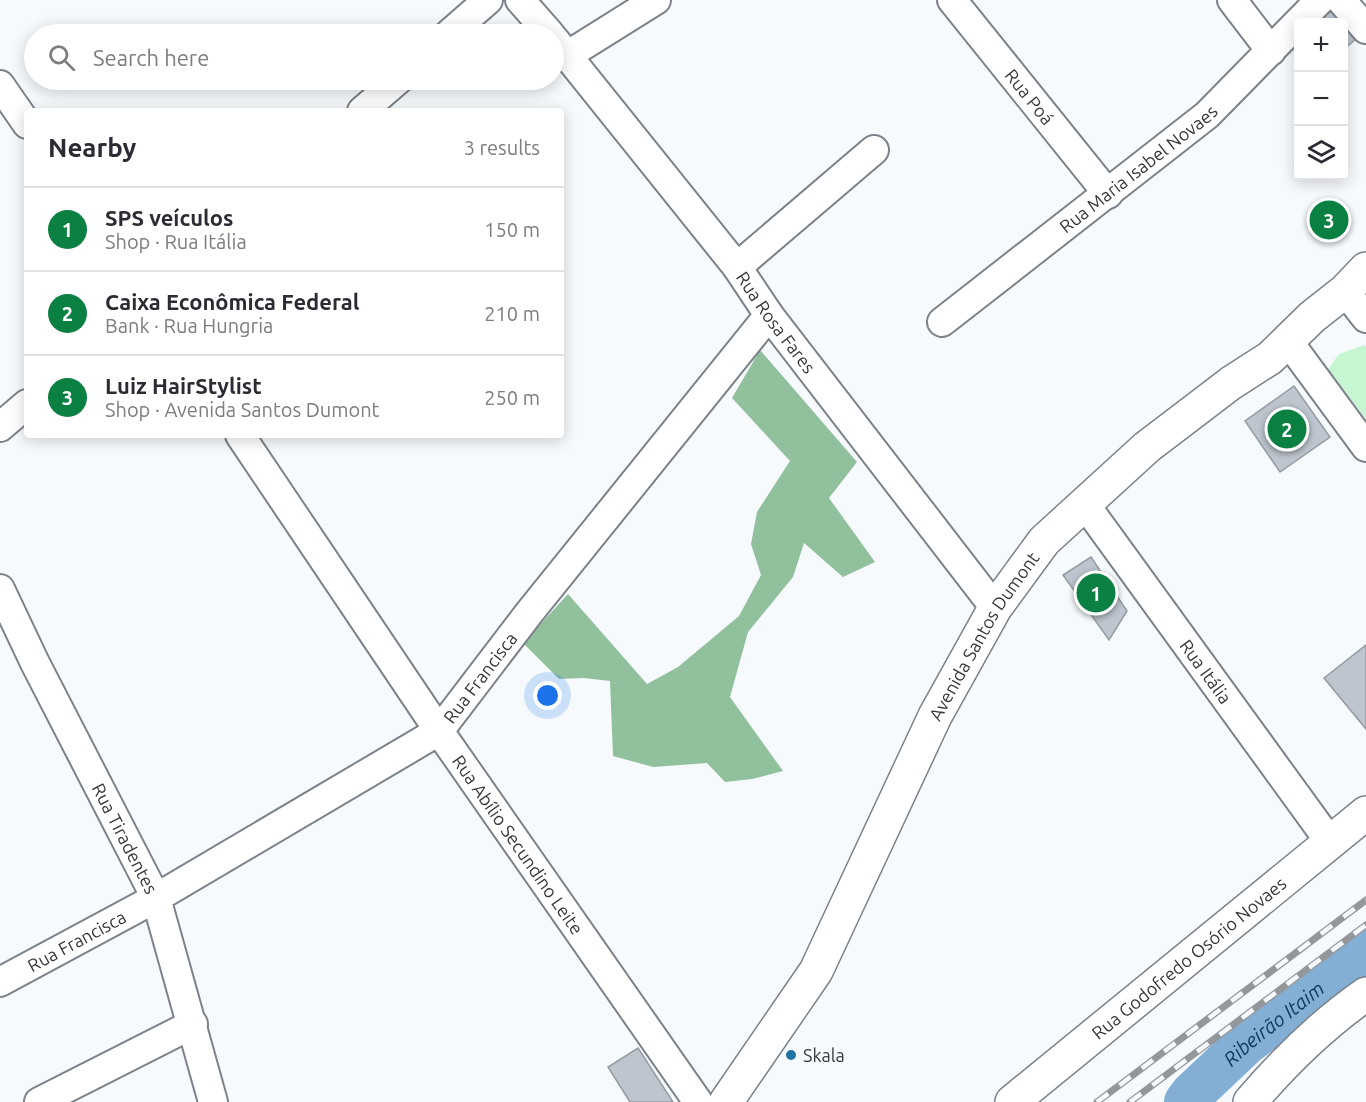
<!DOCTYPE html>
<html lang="en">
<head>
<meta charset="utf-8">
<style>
	body { margin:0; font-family:Ubuntu,sans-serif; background:#f2f2f3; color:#2b2b33 }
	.controls { position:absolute; right:18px; top:18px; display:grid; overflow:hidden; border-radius:6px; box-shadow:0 3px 15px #0003 }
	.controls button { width:54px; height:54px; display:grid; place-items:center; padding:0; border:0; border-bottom:2px solid #e1e1e2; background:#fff; color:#2b2b33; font:30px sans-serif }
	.you { position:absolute; left:548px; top:696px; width:21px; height:21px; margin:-15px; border:4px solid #fff; border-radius:50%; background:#1a73e8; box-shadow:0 0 0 9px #1a73e833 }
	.badge { display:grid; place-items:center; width:39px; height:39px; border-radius:50%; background:#0b8043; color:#fff; font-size:20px; font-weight:700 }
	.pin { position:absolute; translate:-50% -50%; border:3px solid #fff; box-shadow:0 2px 6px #0006 }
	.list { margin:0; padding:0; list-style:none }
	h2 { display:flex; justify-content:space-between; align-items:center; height:78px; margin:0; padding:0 24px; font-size:26px }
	h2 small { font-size:20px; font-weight:400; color:#7c7c81 }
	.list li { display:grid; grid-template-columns:39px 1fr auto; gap:18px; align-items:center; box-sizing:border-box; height:84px; padding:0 24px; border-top:2px solid #e1e1e2 }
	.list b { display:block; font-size:22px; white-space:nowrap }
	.list p { margin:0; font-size:20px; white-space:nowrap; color:#7c7c81 }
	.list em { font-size:20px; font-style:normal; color:#7c7c81 }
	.icon { flex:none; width:33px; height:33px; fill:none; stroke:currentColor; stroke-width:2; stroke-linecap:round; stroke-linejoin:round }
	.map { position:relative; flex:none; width:1366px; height:1102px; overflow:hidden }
	.search { position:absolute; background:#fff; box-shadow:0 3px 15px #0003; left:24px; top:24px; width:540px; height:66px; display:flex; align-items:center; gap:15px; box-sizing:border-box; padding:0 21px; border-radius:33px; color:#7c7c81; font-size:22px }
	.panel { position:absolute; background:#fff; box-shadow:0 3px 15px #0003; left:24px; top:108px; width:540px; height:330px; border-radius:6px }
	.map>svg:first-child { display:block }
</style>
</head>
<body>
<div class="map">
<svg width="1366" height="1102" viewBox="0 0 1366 1102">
	<rect width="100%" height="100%" fill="#f7fafd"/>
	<path fill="#c6f5d2" d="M1364 345 1366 347V419L1328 369 1339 354Z"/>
	<path fill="#91c09d" d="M760 350 857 462 829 498 875 562 843 577 804 543 793 577 748 632 730 697 783 771 752 779 725 782 707 763 653 767 613 756 610 681 584 678 559 679 523 643 568 594 647 684 678 667 739 616 761 575 751 544 757 512 790 461 732 398Z"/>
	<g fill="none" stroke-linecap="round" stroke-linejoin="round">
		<path stroke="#84afd4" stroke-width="44" id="s1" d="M1186 1102 1192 1094 1245 1044 1366 950"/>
	</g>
	<path fill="#bec5ce" stroke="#949ba3" stroke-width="1.5" d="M1327 7 1340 22H1312Z
		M1344 26 1355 40 1344 49Z
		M1294 386 1330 437 1280 472 1245 421Z
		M1091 557 1127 611 1109 640 1063 575Z
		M1366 645V729L1324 678Z
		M638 1048 673 1102H630L608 1067Z"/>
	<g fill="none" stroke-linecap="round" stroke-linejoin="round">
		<defs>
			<g id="minor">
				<path d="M520 0 550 34"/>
				<path id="s2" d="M952 0 1108 194"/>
				<path d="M1232 0 1271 51"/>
				<path d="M1341 0 1366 29"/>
				<path d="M449 34 488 0"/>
				<path id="s3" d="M554 39 737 267 769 315 995 608"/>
				<path d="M568 55 656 0"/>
				<path d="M0 85 27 124"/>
				<path d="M362 111 398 80"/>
				<path d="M737 267 874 150"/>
				<path d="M1345 291 1366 318"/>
				<path id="s4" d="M942 322 1207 115 1320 0"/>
				<path d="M1288 341 1366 447"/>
				<path d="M0 427 27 404"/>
				<path id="s5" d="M240 435 439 731 698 1102"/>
				<path id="s6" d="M1084 503 1330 842"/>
				<path id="s7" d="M0 589 35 663 156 898 213 1102"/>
				<path id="s8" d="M0 982 156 898 439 731 529 613 769 315"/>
				<path d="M39 1102 193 1024"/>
			</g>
			<g id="secondary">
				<path id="s9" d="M726 1102 816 971 935 716 995 608 1044 541 1147 447 1231 383 1270 358 1312 317 1345 291 1366 269"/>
				<path id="s10" d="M1012 1102 1366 813"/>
				<path d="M1250 1102C1284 1062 1323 1024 1366 994"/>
			</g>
		</defs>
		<use href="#minor" stroke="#7c828a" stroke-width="32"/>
		<use href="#secondary" stroke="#7c828a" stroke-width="36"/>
		<use href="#minor" stroke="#fff" stroke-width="28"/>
		<use href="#secondary" stroke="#fff" stroke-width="33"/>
		<defs>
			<path id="rail" d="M1097 1102 1366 900
				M1130 1102 1366 925"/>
		</defs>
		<use href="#rail" stroke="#94979a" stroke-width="7"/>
		<use href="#rail" stroke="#f7fafd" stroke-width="4.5" stroke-dasharray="14" stroke-linecap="butt"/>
	</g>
	<circle fill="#1f74a4" stroke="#f7fafd" stroke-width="2" cx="791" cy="1055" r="6"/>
	<g text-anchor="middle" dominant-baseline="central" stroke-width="5" stroke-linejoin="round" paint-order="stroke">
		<g font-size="18" fill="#35383b" stroke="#f7fafd">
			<text stroke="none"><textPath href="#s2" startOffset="124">Rua Poá</textPath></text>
			<text stroke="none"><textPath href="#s4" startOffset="249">Rua Maria Isabel Novaes</textPath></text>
			<text stroke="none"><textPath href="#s3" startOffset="360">Rua Rosa Fares</textPath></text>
			<text stroke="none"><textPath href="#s9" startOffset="534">Avenida Santos Dumont</textPath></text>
			<text stroke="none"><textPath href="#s6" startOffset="208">Rua Itália</textPath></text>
			<text stroke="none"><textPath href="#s8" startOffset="573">Rua Francisca</textPath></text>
			<text stroke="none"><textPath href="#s7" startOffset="279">Rua Tiradentes</textPath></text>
			<text stroke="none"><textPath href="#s5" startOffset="495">Rua Abílio Secundino Leite</textPath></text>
			<text stroke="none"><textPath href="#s8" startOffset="87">Rua Francisca</textPath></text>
			<text stroke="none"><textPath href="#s10" startOffset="228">Rua Godofredo Osório Novaes</textPath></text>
		</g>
		<g font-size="18" fill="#35383b" stroke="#f7fafd" text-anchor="start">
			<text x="803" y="1055">Skala</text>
		</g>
		<g font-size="20" font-style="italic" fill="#093d61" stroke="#f7fafd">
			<text stroke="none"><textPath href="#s1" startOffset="118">Ribeirão Itaim</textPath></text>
		</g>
	</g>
</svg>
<div class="controls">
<button>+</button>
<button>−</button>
<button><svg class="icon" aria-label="layers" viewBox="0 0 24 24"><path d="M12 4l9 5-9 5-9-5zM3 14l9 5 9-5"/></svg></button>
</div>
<div class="you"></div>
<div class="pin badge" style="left:1096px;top:593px">1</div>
<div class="pin badge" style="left:1287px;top:429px">2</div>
<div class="pin badge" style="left:1329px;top:220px">3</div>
<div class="search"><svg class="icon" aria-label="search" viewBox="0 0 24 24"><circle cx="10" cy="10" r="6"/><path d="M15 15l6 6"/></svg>Search here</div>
<section class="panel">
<h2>Nearby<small>3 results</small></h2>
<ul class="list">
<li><span class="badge">1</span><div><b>SPS veículos</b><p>Shop · Rua Itália</p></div><em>150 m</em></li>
<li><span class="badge">2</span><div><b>Caixa Econômica Federal</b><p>Bank · Rua Hungria</p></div><em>210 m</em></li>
<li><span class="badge">3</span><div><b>Luiz HairStylist</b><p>Shop · Avenida Santos Dumont</p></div><em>250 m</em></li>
</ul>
</section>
</div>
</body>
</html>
